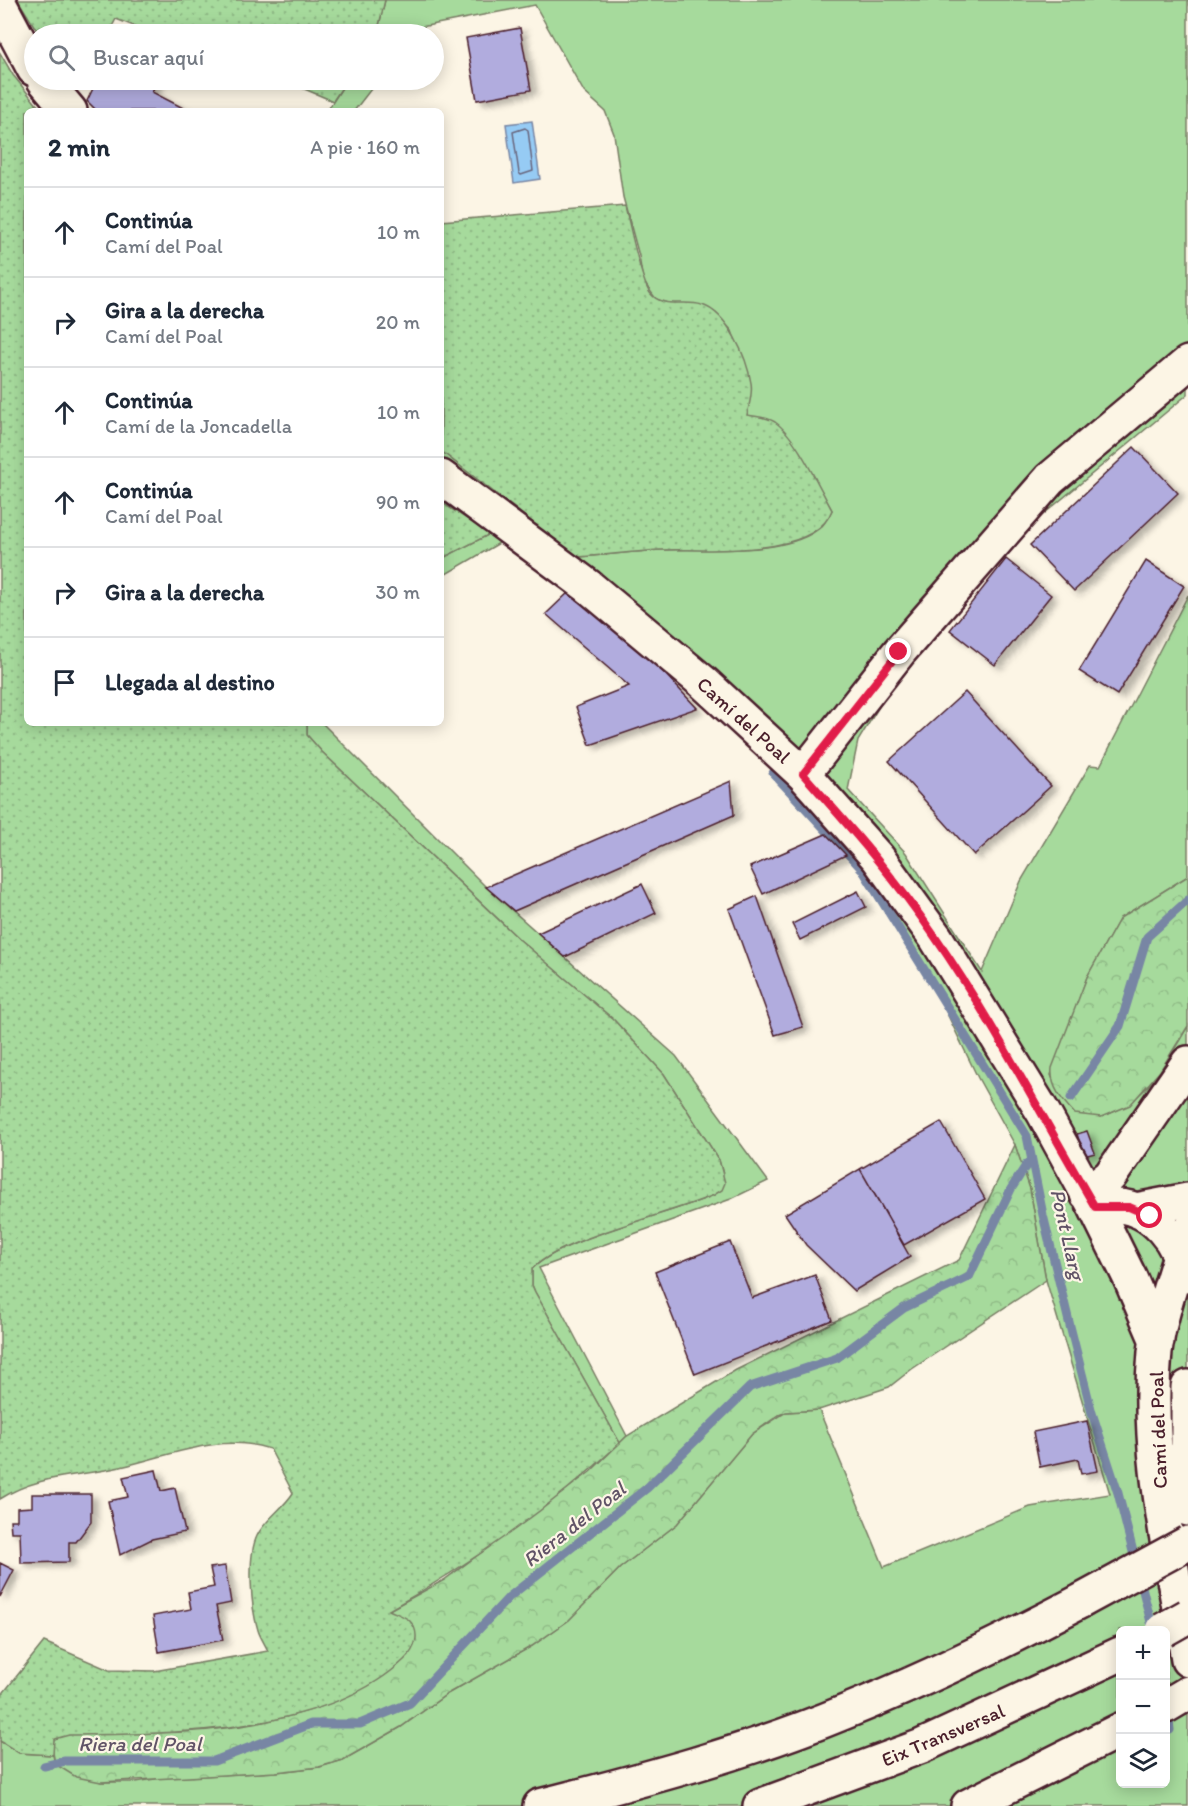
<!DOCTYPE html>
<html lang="es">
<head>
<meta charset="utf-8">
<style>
	body { margin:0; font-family:Itim,sans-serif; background:#f2f2f3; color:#1f2937 }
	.controls { position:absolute; right:18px; bottom:18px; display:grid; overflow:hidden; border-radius:9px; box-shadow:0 3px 15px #0003 }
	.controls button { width:54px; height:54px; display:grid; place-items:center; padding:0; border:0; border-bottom:2px solid #e0e1e3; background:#fff; color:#1f2937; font:30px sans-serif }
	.stop { position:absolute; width:18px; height:18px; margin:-14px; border:4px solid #e11d48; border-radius:50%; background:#fff }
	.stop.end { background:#e11d48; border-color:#fff; box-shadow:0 2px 6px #0008 }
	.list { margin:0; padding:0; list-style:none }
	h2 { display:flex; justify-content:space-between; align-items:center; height:78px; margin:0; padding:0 24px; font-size:26px }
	h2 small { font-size:20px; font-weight:400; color:#747a83 }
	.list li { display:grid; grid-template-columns:39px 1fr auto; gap:18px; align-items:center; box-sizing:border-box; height:90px; padding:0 24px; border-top:2px solid #e0e1e3 }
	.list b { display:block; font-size:22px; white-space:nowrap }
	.list p { margin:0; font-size:20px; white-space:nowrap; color:#747a83 }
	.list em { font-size:20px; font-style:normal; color:#747a83 }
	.icon { flex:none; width:33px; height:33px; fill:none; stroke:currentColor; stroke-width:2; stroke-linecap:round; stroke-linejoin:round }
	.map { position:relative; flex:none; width:1188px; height:1806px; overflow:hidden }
	.search { position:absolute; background:#fff; box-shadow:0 3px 15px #0003; left:24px; top:24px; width:420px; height:66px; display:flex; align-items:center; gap:15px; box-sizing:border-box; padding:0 21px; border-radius:33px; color:#747a83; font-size:22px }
	.panel { position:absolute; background:#fff; box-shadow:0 3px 15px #0003; left:24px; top:108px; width:420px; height:618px; border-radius:9px }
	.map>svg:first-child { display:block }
</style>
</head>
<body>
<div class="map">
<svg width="1188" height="1806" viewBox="0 0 1188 1806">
	<defs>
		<pattern id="forest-crowns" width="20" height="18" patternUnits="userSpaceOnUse" patternTransform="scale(1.5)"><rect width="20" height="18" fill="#a6da9c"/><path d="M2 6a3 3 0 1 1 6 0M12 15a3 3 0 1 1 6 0" fill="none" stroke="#90bb87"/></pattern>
		<pattern id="park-dots" width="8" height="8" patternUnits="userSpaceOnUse" patternTransform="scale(1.5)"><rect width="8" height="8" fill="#a6da9c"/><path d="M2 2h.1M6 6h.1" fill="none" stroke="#90bb87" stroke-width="1.8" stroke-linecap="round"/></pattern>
		<filter id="shadow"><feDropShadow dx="6" dy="4" stdDeviation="3" flood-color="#0004"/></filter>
	</defs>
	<rect width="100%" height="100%" fill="#fcf5e5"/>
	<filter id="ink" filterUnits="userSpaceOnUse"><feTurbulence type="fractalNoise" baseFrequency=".0167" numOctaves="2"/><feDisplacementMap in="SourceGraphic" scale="12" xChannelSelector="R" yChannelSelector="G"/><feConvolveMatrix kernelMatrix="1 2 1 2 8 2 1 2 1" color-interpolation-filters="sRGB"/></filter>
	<g filter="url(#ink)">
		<path fill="#a6da9c" stroke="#787c64" stroke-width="1.5" fill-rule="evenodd" d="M385 0H1188V394L1015 538 883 700 858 741 848 790 906 853 982 972 1021 881 1090 765 1100 766 1188 595V876L1120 918 1087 977 1051 1075 1060 1096 1101 1117C1146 1102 1165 1065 1188 1026V1806H0V1741L19 1753 53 1755 55 1764 101 1782H136L161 1778 276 1772 320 1767 343 1760 401 1727 447 1694 532 1646 569 1620 620 1568 677 1524 752 1434 786 1412 819 1410 884 1567 1030 1507 1110 1494 1046 1280 1030 1189 1015 1145 978 1078 939 997 860 870 772 774 769 763 657 658 501 542 441 577V559L490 534 441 502V451L577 557C605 555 632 552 660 550 703 547 788 558 822 526 826 522 829 515 832 510L792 441 781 429 747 415 751 385 732 331 716 313 701 305 672 304 656 299 643 281 639 256 623 197 614 134 605 111 584 92 535 5 421 27 414 34H377ZM1120 1630H1166V1784H1120Z
			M347 80H378L354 111H327Z
			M307 723H322L486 887 676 1056 768 1181 731 1199 539 1268 627 1436 620 1443 535 1292 532 1285V1269C564 1237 668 1215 714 1195L723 1174 719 1160 664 1074 614 1020 520 940 322 752 307 735Z"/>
		<path fill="url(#forest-crowns)" stroke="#787c64" stroke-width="1.5" d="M1188 876V1026L1160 1071 1130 1105 1101 1117 1075 1114C1062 1100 1050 1087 1052 1068L1087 977 1120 918Z
			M1015 1145 1030 1189 1046 1280 912 1369 889 1387 819 1410 786 1412 779 1415 752 1434 677 1524 620 1568 569 1620 532 1646 447 1694 401 1727 343 1760 319 1767 276 1772 101 1782 76 1777 55 1764 52 1747 54 1739 62 1736C89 1730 121 1734 148 1733 233 1732 346 1717 409 1655L389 1610 444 1580 590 1472 627 1436 736 1370 959 1260Z"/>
		<path fill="url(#park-dots)" stroke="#787c64" stroke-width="1.5" d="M18 0H385L377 34H154L116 19 108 34H39Z
			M0 53 13 75 42 111H27V723H307V735L322 752 520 940 614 1020 664 1074 719 1160 725 1183 722 1190 714 1195C668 1215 563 1237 532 1269V1285L535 1292 620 1443C553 1506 469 1565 389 1610 395 1613 404 1616 409 1620 422 1633 415 1650 404 1660 326 1734 170 1734 69 1735L54 1739 53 1755 19 1753 0 1741V1697L44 1642 109 1670 154 1671 268 1651C265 1644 260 1637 258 1630 251 1608 247 1557 257 1536 265 1519 283 1509 293 1493L270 1449C225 1433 173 1454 129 1465 84 1477 40 1473 0 1499Z
			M283 80H347L333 101Z
			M625 206C630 225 641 282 650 293 664 310 684 299 702 305 728 313 747 358 751 383 753 394 749 404 747 415 756 416 767 417 775 422 797 437 819 487 832 510 814 560 702 548 660 550 632 552 605 555 577 557L441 451V221Z
			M441 502 490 534 441 559Z"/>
		<path fill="#96cbf4" stroke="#7886a4" stroke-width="1.5" d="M532 121 540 179 514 183 506 124Z"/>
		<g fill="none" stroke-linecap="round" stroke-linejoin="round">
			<path stroke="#68647b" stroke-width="1.5" d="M525 128 528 130 533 171 521 175 519 173 513 132Z"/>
			<path stroke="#7886a4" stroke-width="9" d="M773 773 862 869 1027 1136 1043 1215 1070 1326 1092 1413 1118 1493 1153 1630
				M1071 1098 1120 1026 1147 937 1188 900
				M1168 1712 1170 1730
				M44 1766 65 1761H214L311 1724H360L410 1703 509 1597 647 1488 750 1387 837 1358 904 1308 969 1277 1011 1189 1027 1164"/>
		</g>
		<path fill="#b1acde" stroke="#4a1f2b" stroke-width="1.5" filter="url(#shadow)" d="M520 28 531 90 477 100 466 38Z
			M97 80H159L152 92 189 111H97L87 101Z
			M1134 447 1178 493 1074 591 1030 545Z
			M1006 559 1051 595 995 665 950 630Z
			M1146 561 1184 586 1117 695 1079 671Z
			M570 591 648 656 697 708 590 745 576 707 629 686 546 614Z
			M965 692 1051 786 974 855 889 761Z
			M731 781 734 815 514 911 486 887Z
			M826 834 846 855 763 894 750 867Z
			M642 884 656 913 565 957 538 933Z
			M858 891 866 907 800 940 792 924Z
			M757 896 803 1027 775 1035 729 909Z
			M941 1122 985 1199 904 1245 860 1169Z
			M1087 1131 1095 1153 1084 1156 1077 1134Z
			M860 1169 910 1257 854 1291 806 1245 785 1214Z
			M730 1242 752 1298 815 1275 832 1320 695 1374 655 1272Z
			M1087 1421 1098 1471 1081 1474 1078 1459 1040 1467 1033 1432Z
			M156 1470 161 1491 175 1488 185 1532 152 1539 120 1555 108 1501 128 1497 123 1477Z
			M32 1494H91V1522L76 1542H69V1562L21 1563 20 1532H11L10 1520H17V1508L32 1507Z
			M0 1563 14 1570 0 1597Z
			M225 1566 231 1603 216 1606 223 1640 159 1652 153 1616 191 1609 188 1592 214 1587 210 1568Z"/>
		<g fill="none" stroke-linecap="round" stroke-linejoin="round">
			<defs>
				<path id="minor" d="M0 5 34 69
					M44 80 70 111
					M441 477 588 586 703 682 803 774 878 858 936 938 1043 1112 1095 1207 1130 1278 1157 1341
					M803 774 899 652 1050 479 1188 363
					M1087 1194 1110 1176 1188 1063
					M1118 1206C1152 1208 1181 1242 1184 1276
					M1180 1255C1171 1286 1159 1319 1155 1352 1145 1456 1172 1559 1188 1660
					M1171 1461 1174 1479 1188 1509"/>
				<path id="highway" d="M1136 1210 1188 1200
					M1180 1255 1188 1232
					M1188 1387V1487
					M1166 1706 1188 1693
					M540 1806C643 1780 746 1753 845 1712 926 1680 1003 1642 1081 1601
					M760 1806 922 1746 1120 1654
					M968 1806 1120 1730"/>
			</defs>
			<use href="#minor" stroke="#4a1f2b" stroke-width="38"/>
			<use href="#highway" stroke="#4a1f2b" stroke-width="38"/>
			<use href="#minor" stroke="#fcf5e5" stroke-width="33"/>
			<use href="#highway" stroke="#fcf5e5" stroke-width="33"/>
			<defs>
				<path id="highway-bridge" d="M1081 1601 1188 1543
					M1163 1630 1188 1616"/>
			</defs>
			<use href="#highway-bridge" stroke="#4a1f2b" stroke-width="38" stroke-linecap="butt"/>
			<use href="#highway-bridge" stroke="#fcf5e5" stroke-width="33"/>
		</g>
	</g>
	<g fill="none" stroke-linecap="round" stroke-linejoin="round" filter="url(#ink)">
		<path stroke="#e11d48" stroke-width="8" d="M899 652 803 774C850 827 896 879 935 937 994 1023 1042 1117 1095 1207H1129L1150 1216"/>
	</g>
	<g text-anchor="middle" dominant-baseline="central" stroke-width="4.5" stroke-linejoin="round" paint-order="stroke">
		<g font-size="20" fill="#4a1f2b" stroke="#fcf5e5">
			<text transform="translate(744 720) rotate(42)">Camí del Poal</text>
			<text transform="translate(1158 1430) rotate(-92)">Camí del Poal</text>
			<text transform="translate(943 1735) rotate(-23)">Eix Transversal</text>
		</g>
		<g font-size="21" font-style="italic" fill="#615367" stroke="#fcf5e5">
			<text transform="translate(1068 1234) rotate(77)">Pont Llarg</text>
			<text transform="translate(574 1524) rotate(-38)">Riera del Poal</text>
			<text x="140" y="1743">Riera del Poal</text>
		</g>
	</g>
</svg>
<div class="controls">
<button>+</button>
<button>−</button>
<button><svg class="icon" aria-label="layers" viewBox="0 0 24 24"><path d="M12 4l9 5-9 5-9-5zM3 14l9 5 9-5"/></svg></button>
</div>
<div class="stop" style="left:1150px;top:1216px"></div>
<div class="stop end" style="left:899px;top:652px"></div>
<div class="search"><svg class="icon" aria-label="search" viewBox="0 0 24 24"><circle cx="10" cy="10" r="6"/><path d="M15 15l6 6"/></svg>Buscar aquí</div>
<section class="panel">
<h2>2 min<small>A pie · 160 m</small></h2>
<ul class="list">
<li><svg class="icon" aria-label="ahead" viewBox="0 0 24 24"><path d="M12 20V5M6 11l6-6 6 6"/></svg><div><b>Continúa</b><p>Camí del Poal</p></div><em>10 m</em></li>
<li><svg class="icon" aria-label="right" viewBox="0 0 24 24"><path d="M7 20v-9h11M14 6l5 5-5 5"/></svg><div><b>Gira a la derecha</b><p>Camí del Poal</p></div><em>20 m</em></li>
<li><svg class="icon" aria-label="ahead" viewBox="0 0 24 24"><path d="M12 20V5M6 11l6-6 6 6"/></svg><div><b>Continúa</b><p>Camí de la Joncadella</p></div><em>10 m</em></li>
<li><svg class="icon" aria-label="ahead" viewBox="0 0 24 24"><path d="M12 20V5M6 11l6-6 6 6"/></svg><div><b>Continúa</b><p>Camí del Poal</p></div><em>90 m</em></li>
<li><svg class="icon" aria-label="right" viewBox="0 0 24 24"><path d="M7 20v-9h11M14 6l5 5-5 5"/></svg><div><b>Gira a la derecha</b></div><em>30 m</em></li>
<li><svg class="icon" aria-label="arrive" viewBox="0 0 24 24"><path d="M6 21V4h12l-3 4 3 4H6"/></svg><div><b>Llegada al destino</b></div></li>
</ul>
</section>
</div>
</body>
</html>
